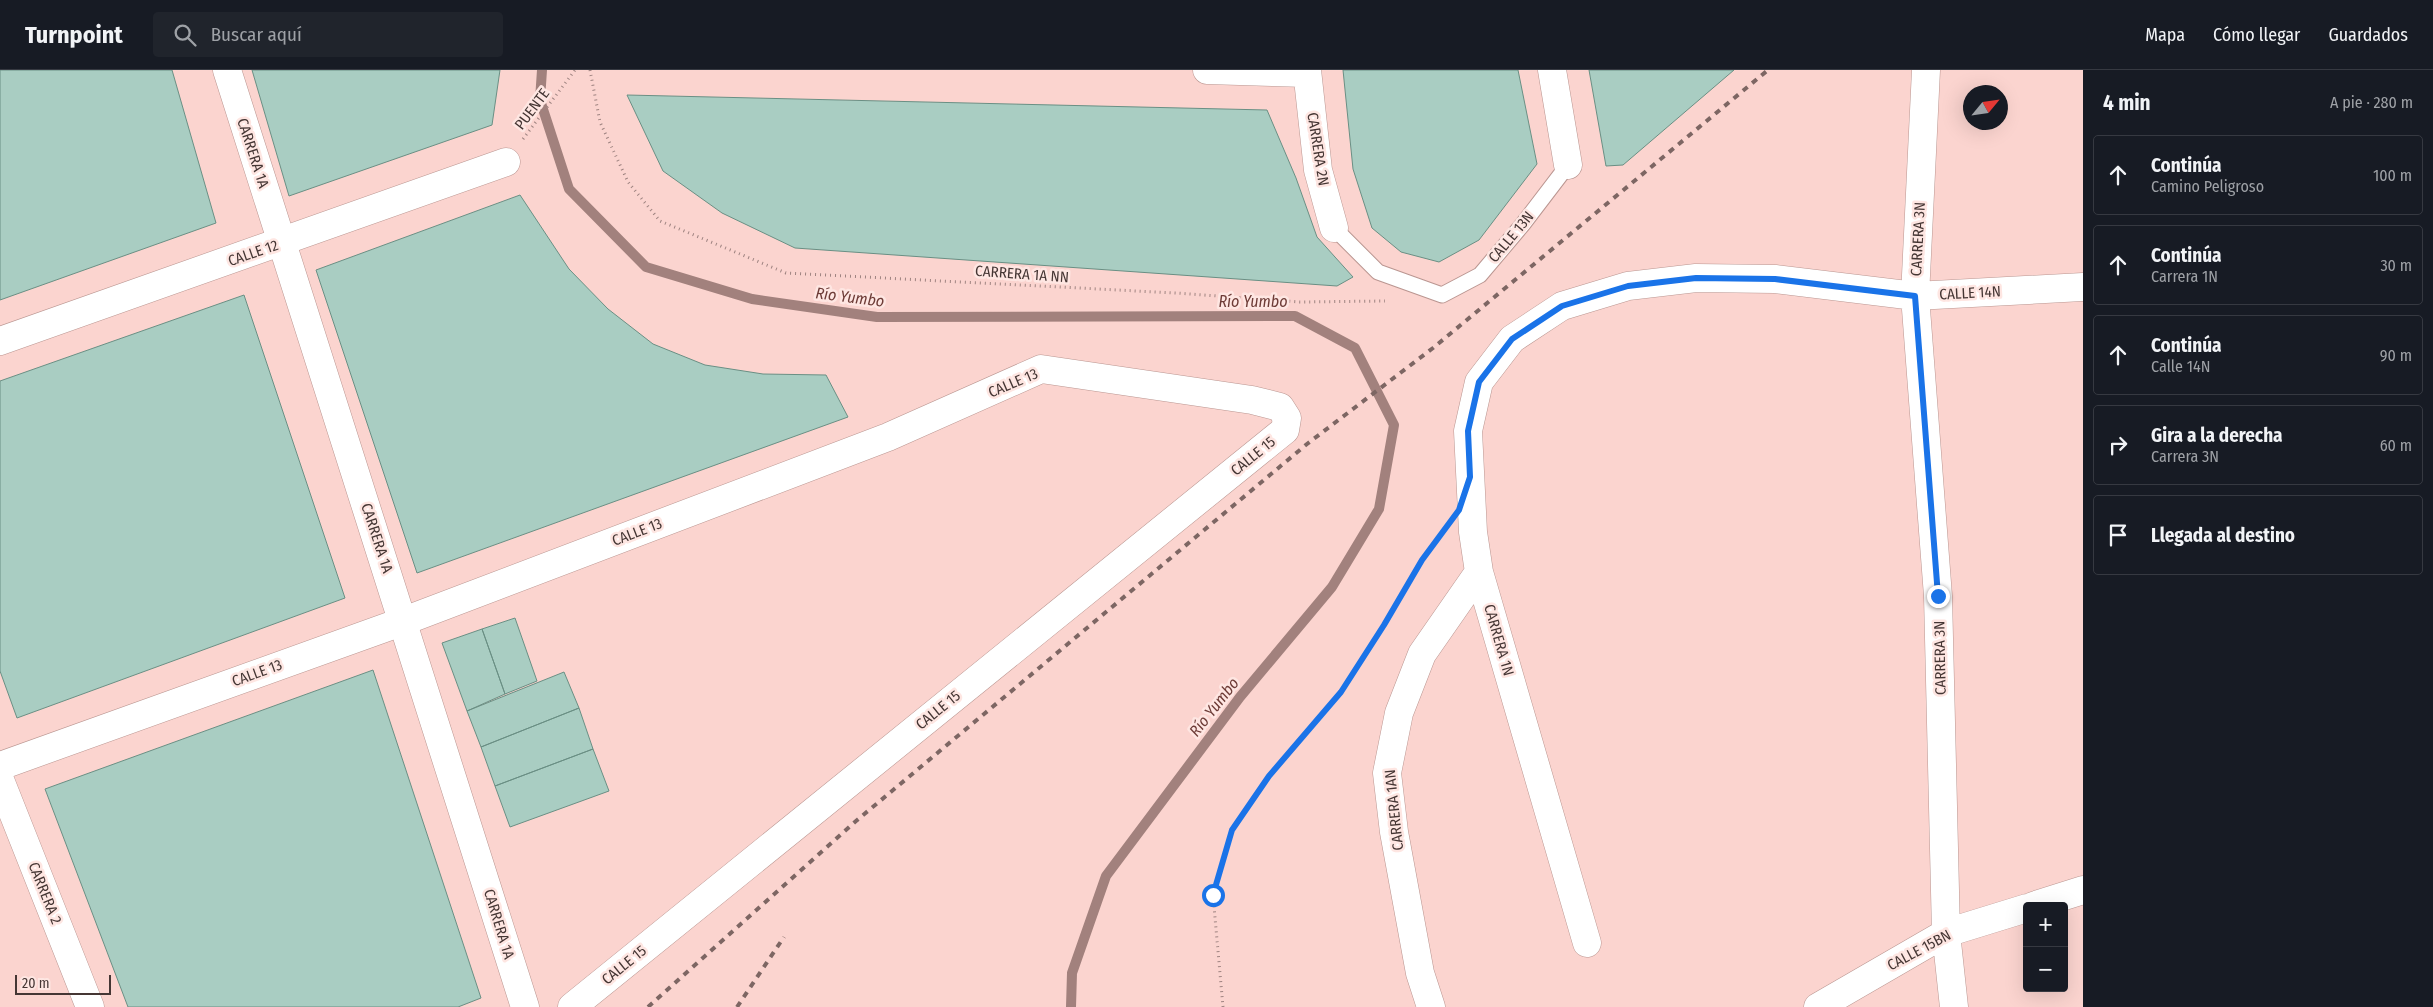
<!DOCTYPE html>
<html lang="es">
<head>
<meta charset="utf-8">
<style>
	body { margin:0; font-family:"Fira Sans Condensed",sans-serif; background:#20242c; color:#f1f3f6 }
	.controls { position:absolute; right:15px; bottom:15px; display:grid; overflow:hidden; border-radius:5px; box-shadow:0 5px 20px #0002 }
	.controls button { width:45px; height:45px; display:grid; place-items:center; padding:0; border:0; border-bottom:1px solid #363941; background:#171b24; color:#f1f3f6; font:25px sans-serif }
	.compass { position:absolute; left:1963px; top:15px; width:45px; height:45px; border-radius:50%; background:#171b24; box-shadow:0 5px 20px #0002; rotate:61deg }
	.scale { position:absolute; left:15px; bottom:12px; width:96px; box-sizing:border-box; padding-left:5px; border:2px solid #453634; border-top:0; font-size:14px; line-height:18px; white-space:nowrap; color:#453634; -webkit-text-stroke:4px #fee6e2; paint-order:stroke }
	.stop { position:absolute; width:15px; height:15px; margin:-11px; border:4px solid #1a73e8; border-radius:50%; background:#fff }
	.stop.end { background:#1a73e8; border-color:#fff; box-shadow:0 1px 5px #0008 }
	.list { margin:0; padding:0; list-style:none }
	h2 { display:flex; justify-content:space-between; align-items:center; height:65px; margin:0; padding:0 20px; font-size:21px }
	h2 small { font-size:16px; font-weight:400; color:#9ea1a6 }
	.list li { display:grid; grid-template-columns:32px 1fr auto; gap:15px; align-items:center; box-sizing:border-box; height:80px; margin:0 10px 10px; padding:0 10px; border:1px solid #363941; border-radius:5px }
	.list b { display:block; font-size:19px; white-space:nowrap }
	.list p { margin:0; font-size:16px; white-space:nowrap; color:#9ea1a6 }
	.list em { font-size:16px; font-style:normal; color:#9ea1a6 }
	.icon { flex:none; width:28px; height:28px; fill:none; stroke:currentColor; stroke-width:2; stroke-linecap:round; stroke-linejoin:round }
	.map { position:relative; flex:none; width:2083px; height:937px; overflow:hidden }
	header { display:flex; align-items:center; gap:30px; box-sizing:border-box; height:70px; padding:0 25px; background:#171b24; border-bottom:1px solid #363941 }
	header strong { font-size:24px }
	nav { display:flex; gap:28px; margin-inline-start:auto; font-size:18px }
	.search { width:350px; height:45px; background:#20242c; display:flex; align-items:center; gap:12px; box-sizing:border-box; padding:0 18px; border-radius:5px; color:#9ea1a6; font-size:19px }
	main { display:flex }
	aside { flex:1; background:#171b24 }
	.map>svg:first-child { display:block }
</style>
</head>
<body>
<header>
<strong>Turnpoint</strong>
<div class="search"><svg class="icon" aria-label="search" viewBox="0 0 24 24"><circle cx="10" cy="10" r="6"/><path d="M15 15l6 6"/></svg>Buscar aquí</div>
<nav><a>Mapa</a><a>Cómo llegar</a><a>Guardados</a></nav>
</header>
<main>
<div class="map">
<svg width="2083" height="937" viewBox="0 0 2083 937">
	<rect width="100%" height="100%" fill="#fbd4cf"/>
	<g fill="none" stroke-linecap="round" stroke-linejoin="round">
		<path stroke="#a2817d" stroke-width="10" d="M542 0 540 30 569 119 646 197 752 229 877 247 1295 246 1355 278 1394 355 1379 439 1332 517 1240 627 1106 806 1072 903 1071 937"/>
	</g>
	<path fill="#a9cdc2" stroke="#6a8f84" d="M0 0H172L216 153 0 230Z
		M252 0H500L492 55 289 126Z
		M1343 0H1518L1537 94 1479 170 1439 192 1401 182 1372 158 1353 99Z
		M1589 0H1734L1623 95 1606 96Z
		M627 25 1267 40 1296 108 1317 167 1353 207 1337 216 795 178 722 143 663 101Z
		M520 125 569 199 608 239 653 274 705 295 763 304 826 305 848 347 417 503 316 200Z
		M244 225 345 528 17 648 0 601V311Z
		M515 548 537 611 505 624 482 559Z
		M482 559 505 624 467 641 442 573Z
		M373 600 481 928 458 937H128L45 719Z
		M564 602 579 638 481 677 467 641Z
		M579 638 593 679 495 716 481 677Z
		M593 679 609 721 510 757 495 716Z"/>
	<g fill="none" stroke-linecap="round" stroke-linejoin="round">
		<defs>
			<path id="lane" d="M1334 158 1378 202 1442 225 1480 205 1523 154 1568 95"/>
			<path id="street" d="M1207 0 1307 3
				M1307 0 1318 100 1334 158
				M1552 0 1568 95
				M1926 0 1915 226 1938 526 1946 863 1954 937
				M0 271 506 92
				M0 696 404 551 888 367 1041 299 1252 330 1280 337 1287 348 1285 360 572 937
				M2033 836 2083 820
				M1587 873 1479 502 1473 462 1468 361 1479 312 1512 269 1562 236 1628 216 1696 208 1775 209 1915 226 2083 217
				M1431 937 1420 903 1394 762 1387 703 1399 643 1422 584 1479 502
				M1818 937 1946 863 2027 838"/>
			<path id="secondary" d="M227 0 525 937
				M0 710 90 937"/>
		</defs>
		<use href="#lane" stroke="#ba9691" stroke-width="17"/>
		<use href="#street" stroke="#ba9691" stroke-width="29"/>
		<use href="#secondary" stroke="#ba9691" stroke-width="29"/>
		<path stroke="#9e8380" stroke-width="3" stroke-dasharray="1 4" stroke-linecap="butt" d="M590 0 600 52 628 112 660 151 786 203 1176 223 1300 232 1385 231
			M523 69 575 0
			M1223 937 1213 825 1233 760 1269 706 1341 622 1384 555 1422 491 1442 463"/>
		<use href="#lane" stroke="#fff" stroke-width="15"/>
		<use href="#street" stroke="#fff" stroke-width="28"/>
		<use href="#secondary" stroke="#fff" stroke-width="28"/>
		<path stroke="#7d6663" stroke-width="4" stroke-dasharray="6 6" stroke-linecap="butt" d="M648 937 856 751 1307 374 1433 278 1768 0
			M737 937 784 867"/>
	</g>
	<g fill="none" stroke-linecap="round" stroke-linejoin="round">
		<path stroke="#1a73e8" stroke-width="6" d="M1213 825 1232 760 1269 706 1341 622 1384 555 1422 490 1459 440 1470 407 1468 361 1479 312 1512 269 1562 236 1628 216 1696 208 1775 209 1915 226 1938 526"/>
	</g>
	<g text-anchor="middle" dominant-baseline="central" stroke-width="5" stroke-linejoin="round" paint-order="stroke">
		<g font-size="15" fill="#453634" stroke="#fee6e2">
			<text transform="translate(532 39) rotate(-53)">PUENTE</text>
			<text transform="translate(1318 79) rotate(81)">CARRERA 2N</text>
			<text transform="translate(253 83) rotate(72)">CARRERA 1A</text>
			<text transform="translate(1511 167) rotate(-50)">CALLE 13N</text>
			<text transform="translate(1918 169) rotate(-87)">CARRERA 3N</text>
			<text transform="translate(253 183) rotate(-19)">CALLE 12</text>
			<text transform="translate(1022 204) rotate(4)">CARRERA 1A NN</text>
			<text transform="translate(1970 223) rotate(-3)">CALLE 14N</text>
			<text transform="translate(1013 313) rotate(-23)">CALLE 13</text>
			<text transform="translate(1253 386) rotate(-39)">CALLE 15</text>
			<text transform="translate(637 462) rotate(-21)">CALLE 13</text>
			<text transform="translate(377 468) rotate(72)">CARRERA 1A</text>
			<text transform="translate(1499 570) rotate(74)">CARRERA 1N</text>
			<text transform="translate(1940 588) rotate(-91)">CARRERA 3N</text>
			<text transform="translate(257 603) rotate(-20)">CALLE 13</text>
			<text transform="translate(938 640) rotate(-39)">CALLE 15</text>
			<text transform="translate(1394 740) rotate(-96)">CARRERA 1AN</text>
			<text transform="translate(45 823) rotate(68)">CARRERA 2</text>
			<text transform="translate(499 854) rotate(73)">CARRERA 1A</text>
			<text transform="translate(1919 880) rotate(-28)">CALLE 15BN</text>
			<text transform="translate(624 895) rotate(-39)">CALLE 15</text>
		</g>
		<g font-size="16" font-style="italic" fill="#6e3c37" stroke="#fee6e2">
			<text transform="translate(850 227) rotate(7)">Río Yumbo</text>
			<text x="1253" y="231">Río Yumbo</text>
			<text transform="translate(1214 637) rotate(-52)">Río Yumbo</text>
		</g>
	</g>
</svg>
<div class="controls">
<button>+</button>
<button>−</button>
</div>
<svg class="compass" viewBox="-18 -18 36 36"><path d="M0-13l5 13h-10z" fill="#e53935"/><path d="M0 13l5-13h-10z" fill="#9ea1a6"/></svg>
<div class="scale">20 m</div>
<div class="stop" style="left:1213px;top:825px"></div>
<div class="stop end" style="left:1938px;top:526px"></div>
</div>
<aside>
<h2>4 min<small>A pie · 280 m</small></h2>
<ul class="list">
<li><svg class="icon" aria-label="ahead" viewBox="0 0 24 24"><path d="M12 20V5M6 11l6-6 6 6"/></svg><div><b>Continúa</b><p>Camino Peligroso</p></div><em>100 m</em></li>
<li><svg class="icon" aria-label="ahead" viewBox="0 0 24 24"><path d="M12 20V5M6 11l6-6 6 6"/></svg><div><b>Continúa</b><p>Carrera 1N</p></div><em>30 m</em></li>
<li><svg class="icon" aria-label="ahead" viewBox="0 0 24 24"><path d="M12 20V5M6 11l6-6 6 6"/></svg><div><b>Continúa</b><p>Calle 14N</p></div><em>90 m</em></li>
<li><svg class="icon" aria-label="right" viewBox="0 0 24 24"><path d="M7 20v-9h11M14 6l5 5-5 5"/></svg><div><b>Gira a la derecha</b><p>Carrera 3N</p></div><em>60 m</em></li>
<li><svg class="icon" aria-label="arrive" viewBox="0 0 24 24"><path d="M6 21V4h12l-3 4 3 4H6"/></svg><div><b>Llegada al destino</b></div></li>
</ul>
</aside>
</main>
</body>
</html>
